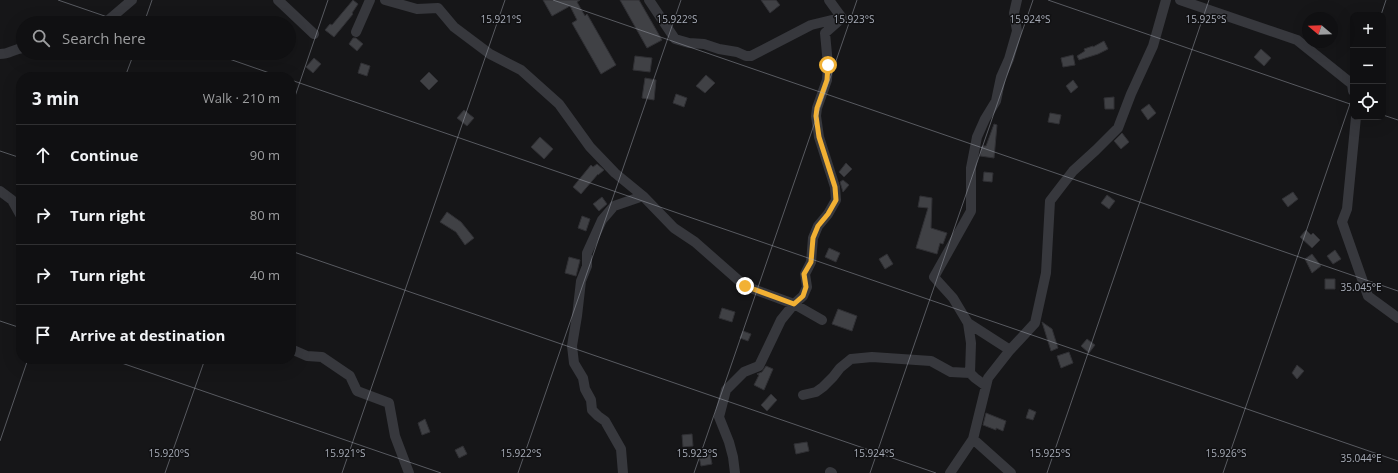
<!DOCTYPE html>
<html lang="en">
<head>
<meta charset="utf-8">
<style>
	body { margin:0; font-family:"Open Sans",sans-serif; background:#1e1e20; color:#f1f3f6 }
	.controls { position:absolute; right:12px; top:12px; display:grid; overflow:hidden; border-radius:8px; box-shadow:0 4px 16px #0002 }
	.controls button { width:36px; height:36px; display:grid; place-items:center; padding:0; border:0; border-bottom:1px solid #303032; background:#101012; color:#f1f3f6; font:20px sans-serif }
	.compass { position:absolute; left:1302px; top:12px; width:36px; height:36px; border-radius:50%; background:#101012; box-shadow:0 4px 16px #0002; rotate:289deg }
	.stop { position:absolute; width:12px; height:12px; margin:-9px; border:3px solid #f2b134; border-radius:50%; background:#fff }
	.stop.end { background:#f2b134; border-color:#fff; box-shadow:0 1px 4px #0008 }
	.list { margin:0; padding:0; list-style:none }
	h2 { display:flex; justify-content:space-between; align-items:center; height:52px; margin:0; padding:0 16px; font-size:17px }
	h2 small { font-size:13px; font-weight:400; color:#9c9d9f }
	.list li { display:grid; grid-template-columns:26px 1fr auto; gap:12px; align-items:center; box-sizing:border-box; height:60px; padding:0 16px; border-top:1px solid #303032 }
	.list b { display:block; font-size:15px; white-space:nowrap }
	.list em { font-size:13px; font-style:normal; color:#9c9d9f }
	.icon { flex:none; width:22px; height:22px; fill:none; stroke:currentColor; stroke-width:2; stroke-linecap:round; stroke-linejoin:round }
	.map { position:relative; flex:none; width:1398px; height:473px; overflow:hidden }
	.search { position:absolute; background:#101012; box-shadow:0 4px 16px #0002; left:16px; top:16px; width:280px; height:44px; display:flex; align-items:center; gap:10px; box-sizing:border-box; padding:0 14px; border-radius:22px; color:#9c9d9f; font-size:15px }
	.panel { position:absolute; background:#101012; box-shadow:0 4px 16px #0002; left:16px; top:72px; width:280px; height:292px; border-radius:16px }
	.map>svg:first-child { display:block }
</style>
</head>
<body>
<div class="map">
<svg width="1398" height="473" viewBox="0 0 1398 473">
	<rect width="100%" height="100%" fill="#161618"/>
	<path fill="#404145" stroke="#303034" d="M353 0 358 4 352 13 353 14 334 37 325 30 330 24 332 25Z
		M543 0H580L577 2 585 16 587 14 616 65 601 74 572 23 577 20 570 6 552 16Z
		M620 0H639L662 40 647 48Z
		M761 0H776L780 5 770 13Z
		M353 38H356L363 44 357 51 349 44Z
		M1104 41 1108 49 1098 54 1079 60 1077 56 1085 51 1084 49 1093 46V47Z
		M1261 49 1271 58 1264 66 1254 57Z
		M1073 55 1075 65 1063 67 1061 58Z
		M635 56 652 58 650 72 633 70Z
		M314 58 321 64 313 73 306 67Z
		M361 63 370 66 367 76 358 73Z
		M429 72 438 81 429 90 420 81Z
		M706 75 715 83 705 93 696 86Z
		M645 78 656 80 654 100 642 98Z
		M1073 80 1078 87 1071 93 1066 86Z
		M676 94 687 98 684 107 673 103Z
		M1114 97V109H1105L1104 98Z
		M1149 104 1156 113 1148 120 1141 110Z
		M464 110 474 118 467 126 457 118Z
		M1050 113 1061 115 1059 124 1048 122Z
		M994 124 997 125 994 158 980 156 982 146H986Z
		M1122 133 1129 142 1121 149 1114 141Z
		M540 137 553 149 544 159 531 147Z
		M846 163 852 169 844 177 839 172Z
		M597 164 604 170 598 175V174L581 194 573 187 591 165 593 167Z
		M984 172 993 173 992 182 983 181Z
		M843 180 849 185 843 192 840 182Z
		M1293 192 1298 199 1288 207 1282 199Z
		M1107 195 1115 201 1109 209 1101 203Z
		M920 196 932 198 931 228 947 233 943 244 940 243 937 254 916 248 928 208 918 207Z
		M602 197 607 204 599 211 593 204Z
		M447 212 461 222 474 238 465 245 456 232 440 222Z
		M582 216 590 219 586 231 578 228Z
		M1306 230 1311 235 1313 233 1320 240 1312 248 1300 237Z
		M829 248 840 253 836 262 825 257Z
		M1335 250 1341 259 1333 264 1327 256Z
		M887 254 893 264 885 269 879 259Z
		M1312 254 1321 266 1312 273 1305 259Z
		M569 257 580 260 576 276 565 273Z
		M1325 279H1335V289H1325Z
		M722 308 735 312 732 322 719 318Z
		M838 309 857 316 852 331 832 324Z
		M1042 322 1052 329 1058 348 1051 351Z
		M743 331 751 334 748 341 740 338Z
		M1087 339 1095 345 1089 353 1081 346Z
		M1069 352 1073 363 1061 368 1057 356Z
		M1297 365 1304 371 1297 379 1292 373Z
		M766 366 773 369 764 390 754 385 759 375 757 374 762 372Z
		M771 394 777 400 767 411 761 405Z
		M1029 409 1036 412 1033 420 1026 418Z
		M986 413 1006 421 1003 431 996 428V430L983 425Z
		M425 419 430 432 422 435 418 423Z
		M692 434 693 446 683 447 682 435Z
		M807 442 809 451 796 454 794 444Z
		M463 446 467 454 459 458 455 450Z
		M710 454 712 464 701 466 699 456Z"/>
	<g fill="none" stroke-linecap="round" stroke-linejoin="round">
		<path stroke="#37383d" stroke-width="10" d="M278 0 314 34
			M385 0 417 9 438 8 454 27 490 54 521 70 559 104 590 147 615 173 643 196 674 228 695 242 745 286 794 304 803 296 807 287 805 274 811 262 813 238 818 226 828 214 836 200 835 187 819 137 816 116 817 108 827 80 828 65 825 33 842 18 829 0
			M649 0 675 39 689 43 704 44 719 49 737 52 746 56H751L811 25 840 18
			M1180 0 1297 40 1352 84 1353 91
			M105 23 132 0
			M356 32 370 0
			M0 54C10 54 13 49 23 48
			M1356 117 1347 209 1342 222 1368 296 1398 318
			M0 191 12 200 21 216
			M968 323 971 343 970 373 975 378 986 386
			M291 349 307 356 322 357 350 376 357 391 389 403 395 436 409 473
			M1010 350 968 323 953 298 934 277 971 211V168L977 137 985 119 996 101 1001 77 1009 59 1017 31 1014 13 1017 0
			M803 395 816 392 823 387 833 377 840 368 851 359 872 357 931 361 951 372 970 373
			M973 439 1011 473
			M830 472 832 473
			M623 473 621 449 605 421 598 416 592 410 591 400 585 389 583 378 574 363 572 346 577 316 581 281 587 266V253L602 220 614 206 643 196
			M735 473 733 457 729 442 719 417 726 390 744 372 759 366 781 320 794 304 822 320
			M950 473 973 439 988 378 1010 350 1035 323 1046 273 1050 201 1073 171 1096 150 1118 128 1131 94 1153 46 1166 0"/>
	</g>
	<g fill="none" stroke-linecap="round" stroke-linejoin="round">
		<path stroke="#f2b134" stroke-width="5" d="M745 286 794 304 803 296 806 287 804 274 811 262 813 238 818 226 828 214 836 200 835 187 819 137 816 116 817 108 827 80 828 65"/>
	</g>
	<path fill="none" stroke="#a8adb8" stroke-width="1" stroke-opacity="0.45" d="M58 0 125 23M553 0 1398 291M1048 0 1353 105M1381 15 1386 0M144 23 152 0M212 53 281 77M125 77 134 53M291 80 1398 461M291 108 328 0M1383 115 1398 120M0 151 21 158M291 251 936 473M0 321 21 328M110 359 441 473M0 441 28 359M165 473 205 359M342 473 505 0M518 473 681 0M694 473 857 0M870 473 1033 0M1047 473 1209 0M1223 473 1353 95"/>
	<g font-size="10" text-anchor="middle" fill="#a8adb8" stroke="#111113" stroke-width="3" stroke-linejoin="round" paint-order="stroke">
		<text x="501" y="23">15.921°S</text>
		<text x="677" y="23">15.922°S</text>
		<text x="854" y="23">15.923°S</text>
		<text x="1030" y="23">15.924°S</text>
		<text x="1206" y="23">15.925°S</text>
		<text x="1361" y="291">35.045°E</text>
		<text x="169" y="457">15.920°S</text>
		<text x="345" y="457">15.921°S</text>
		<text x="521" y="457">15.922°S</text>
		<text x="697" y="457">15.923°S</text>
		<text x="874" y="457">15.924°S</text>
		<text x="1050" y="457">15.925°S</text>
		<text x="1226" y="457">15.926°S</text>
		<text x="1361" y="462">35.044°E</text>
	</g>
</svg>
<div class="controls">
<button>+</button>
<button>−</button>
<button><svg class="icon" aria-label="locate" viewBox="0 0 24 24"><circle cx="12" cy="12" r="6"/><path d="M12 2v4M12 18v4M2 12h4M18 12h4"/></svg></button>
</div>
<svg class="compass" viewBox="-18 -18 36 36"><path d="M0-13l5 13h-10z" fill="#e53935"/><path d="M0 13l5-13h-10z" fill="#9c9d9f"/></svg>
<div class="stop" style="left:828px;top:65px"></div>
<div class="stop end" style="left:745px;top:286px"></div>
<div class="search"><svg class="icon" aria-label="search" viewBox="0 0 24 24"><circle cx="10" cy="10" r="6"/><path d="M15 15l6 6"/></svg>Search here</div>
<section class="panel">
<h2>3 min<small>Walk · 210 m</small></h2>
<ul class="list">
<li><svg class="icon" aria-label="ahead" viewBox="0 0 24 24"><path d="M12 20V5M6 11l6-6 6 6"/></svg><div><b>Continue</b></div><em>90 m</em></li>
<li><svg class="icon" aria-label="right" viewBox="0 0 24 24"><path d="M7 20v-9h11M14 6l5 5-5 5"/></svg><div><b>Turn right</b></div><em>80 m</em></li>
<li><svg class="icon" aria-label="right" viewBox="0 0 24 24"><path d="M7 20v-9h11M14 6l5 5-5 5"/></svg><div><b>Turn right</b></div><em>40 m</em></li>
<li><svg class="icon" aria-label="arrive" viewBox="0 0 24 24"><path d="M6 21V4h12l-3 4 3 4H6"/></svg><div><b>Arrive at destination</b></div></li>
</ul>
</section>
</div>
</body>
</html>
